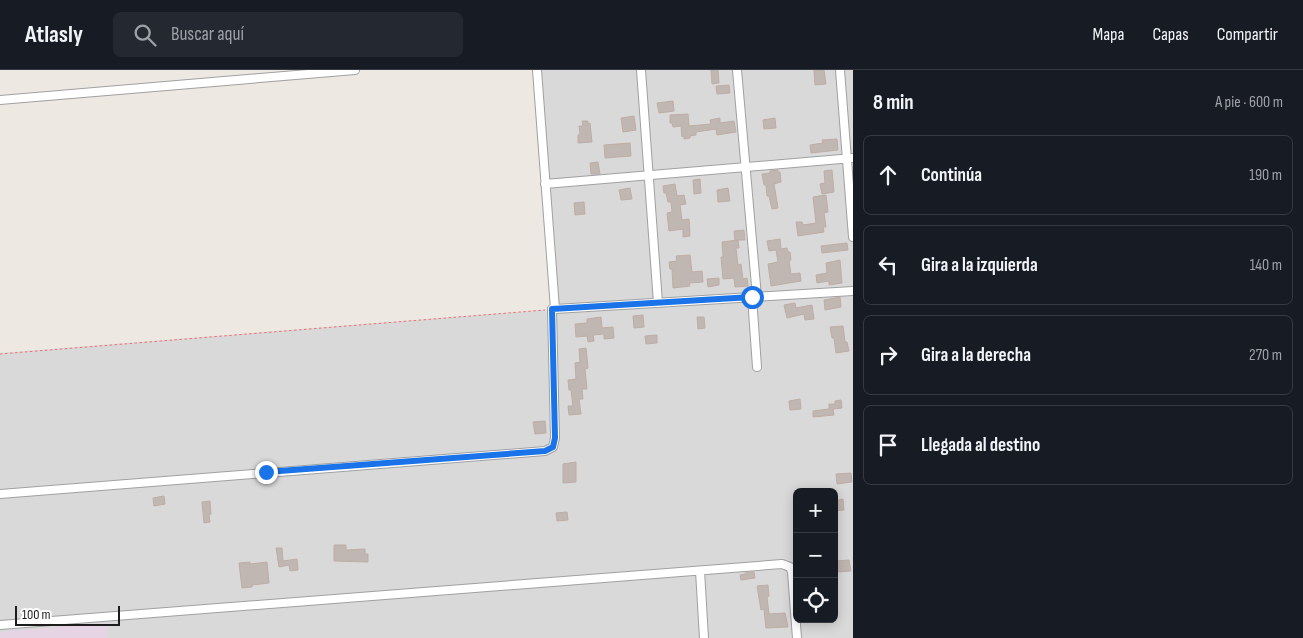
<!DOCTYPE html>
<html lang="es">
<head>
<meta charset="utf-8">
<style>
	body { margin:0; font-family:"Sofia Sans Condensed",sans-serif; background:#242831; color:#f1f3f6 }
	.controls { position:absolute; right:15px; bottom:15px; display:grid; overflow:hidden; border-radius:8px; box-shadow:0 2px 12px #0003 }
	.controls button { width:45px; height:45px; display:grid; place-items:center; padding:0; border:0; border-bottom:1px solid #363941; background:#171b24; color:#f1f3f6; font:25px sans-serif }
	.scale { position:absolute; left:15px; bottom:12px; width:105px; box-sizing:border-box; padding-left:5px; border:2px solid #1c1c1c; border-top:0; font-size:14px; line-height:18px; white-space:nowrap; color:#1c1c1c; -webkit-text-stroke:4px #fff; paint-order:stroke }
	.stop { position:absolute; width:15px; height:15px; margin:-11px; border:4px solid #1a73e8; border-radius:50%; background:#fff }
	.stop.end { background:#1a73e8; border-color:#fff; box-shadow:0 1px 5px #0008 }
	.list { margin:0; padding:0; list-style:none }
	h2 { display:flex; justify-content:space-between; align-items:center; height:65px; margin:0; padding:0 20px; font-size:21px }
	h2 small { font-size:16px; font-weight:400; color:#9ea1a6 }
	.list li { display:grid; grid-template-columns:32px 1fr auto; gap:15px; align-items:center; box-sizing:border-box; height:80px; margin:0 10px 10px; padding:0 10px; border:1px solid #363941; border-radius:8px }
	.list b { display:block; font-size:19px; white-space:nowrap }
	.list em { font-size:16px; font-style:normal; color:#9ea1a6 }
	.icon { flex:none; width:28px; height:28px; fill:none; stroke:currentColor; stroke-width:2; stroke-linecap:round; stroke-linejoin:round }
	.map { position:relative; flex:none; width:853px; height:568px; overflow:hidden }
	header { display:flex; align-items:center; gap:30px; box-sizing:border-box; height:70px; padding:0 25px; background:#171b24; border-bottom:1px solid #363941 }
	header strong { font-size:24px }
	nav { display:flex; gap:28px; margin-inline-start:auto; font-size:18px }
	.search { width:350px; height:45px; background:#242831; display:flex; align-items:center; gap:12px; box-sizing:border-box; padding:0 18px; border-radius:8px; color:#9ea1a6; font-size:19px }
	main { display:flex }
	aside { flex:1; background:#171b24 }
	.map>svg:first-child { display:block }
</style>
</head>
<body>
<header>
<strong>Atlasly</strong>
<div class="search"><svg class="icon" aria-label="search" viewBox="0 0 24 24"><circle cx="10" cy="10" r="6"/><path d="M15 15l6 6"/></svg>Buscar aquí</div>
<nav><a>Mapa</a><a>Capas</a><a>Compartir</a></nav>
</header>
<main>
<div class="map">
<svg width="853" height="568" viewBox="0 0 853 568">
	<rect width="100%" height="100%" fill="#ede8e2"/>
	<path fill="#dad9d9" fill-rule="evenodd" d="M537 0H853V568H0V283L555 239ZM797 422H834V549H797Z"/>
	<path fill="#e6d4e5" d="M107 553V568H0V562Z"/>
	<path fill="#c1b7b2" stroke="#beada5" d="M711 0H718L719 13 712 14Z
		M814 0H824L826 14 815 15Z
		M729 15 730 23 717 24 716 16Z
		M673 31 674 41 659 43 657 33Z
		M688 44 689 56 711 54 710 50 720 48V53L734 51 736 62 717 65 716 59 696 62V65L690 66V68L684 69V66L682 67 681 56 673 57 672 53H670V45Z
		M634 46 636 60 623 62 621 48Z
		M775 48 776 58 764 59 763 50Z
		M582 51H588V54L590 53 592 72 578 73V65L580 64 579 56H583Z
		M837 69 838 80 811 83 810 75 823 73 822 70Z
		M630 73 631 86 605 88 604 75Z
		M598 92 600 104H591L590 93Z
		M778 100V102H780L781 112 774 114 778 138 772 139 769 126H767L766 115H764L762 104 770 103V101Z
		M832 100 834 122 822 124 820 114 825 113 824 101Z
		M700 109 701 123 694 124 693 110Z
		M675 114 677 126 684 125 686 134 680 135 682 150 689 149 690 166 683 167V159L669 161 667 143 672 142 671 132H668L666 123H664L663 116Z
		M630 118 632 129 621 130 619 120Z
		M728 118 730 131 718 132 717 120Z
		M826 125 828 142 824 143 826 157H823L824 162 798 166 796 152H802L803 155 816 153 813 127Z
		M584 132 585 144 575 145 574 133Z
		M744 160 745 170H738L739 178H736L738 195 741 194 743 209 747 208 748 216 735 217 734 208 723 209 721 187H723L722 172 738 170 735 171 734 161Z
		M780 169 781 179 787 178 788 182H790L791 190 789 191 791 204 800 203 801 211 771 216 768 194 778 192 776 180 769 181 767 171Z
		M847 173 848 180 822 183 821 176Z
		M690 185 692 202 702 201 703 212 689 213 690 216 673 218 672 199H670L669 192 677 191 676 186Z
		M840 190 842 213 829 215V211L817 213 816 205 827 203 826 193Z
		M719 208V215L708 217 707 209Z
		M840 227 841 237 825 240 824 230Z
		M795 233 796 238 812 235 814 249 805 250 804 244 787 248 784 235Z
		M643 245 644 257 634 258 633 246Z
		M601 247 602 258 613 257 614 268 604 269V264L593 265 594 271 588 272 587 266 576 267 575 254 587 253V249Z
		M697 247H704L705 258 698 259Z
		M843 256 845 272H847L849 281 836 283 834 268H832L830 257Z
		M657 265V273L646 274 645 266Z
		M586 278 588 298 585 299 587 319H582L583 329H579L581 344 569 345 568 336H573L571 320H569L568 310 576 309 575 293 580 292 579 279Z
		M800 329 801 339 790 340 789 331Z
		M841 330 842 338 833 339 834 345 813 347V341L829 339V334H835V331Z
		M545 351 546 363 535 364 533 352Z
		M576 392V412L563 413V394Z
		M851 403 852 412 837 414 836 404Z
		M164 426 165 434 154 436 153 428Z
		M843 429 844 440 834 441V431Z
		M210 431 211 444 209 445 210 452 204 453 202 432Z
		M567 442 568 450 557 451 556 443Z
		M334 475H346V480L365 479V484H368V492L334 491Z
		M276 478H282L283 491 297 489 298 500 290 501 289 495 279 497Z
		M849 490 851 501 837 502 836 491Z
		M250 492V494L267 492 269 513 252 515V517L242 518 239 493Z
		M754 502 755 508 741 510 740 505 745 504V503Z
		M768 515 769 526 767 527 769 544 785 543 788 557 766 558 764 539 761 540 757 516Z"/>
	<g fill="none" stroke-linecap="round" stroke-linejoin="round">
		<defs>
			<path id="street" d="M537 0 555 239 853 221
				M641 0 658 233
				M737 0 757 227
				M840 0 853 167
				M0 30 355 0
				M545 114 853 88
				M752 227 757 297
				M0 424 545 381 553 377 555 368 552 239
				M700 501 704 568
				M0 555 782 494 790 497 792 502 797 568"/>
		</defs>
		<use href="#street" stroke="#a0a0a0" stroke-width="10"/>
		<path stroke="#f36e72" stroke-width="1" stroke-dasharray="2.5 2.5" stroke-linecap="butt" d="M0 284 545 240"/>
		<use href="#street" stroke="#fff" stroke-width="8"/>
	</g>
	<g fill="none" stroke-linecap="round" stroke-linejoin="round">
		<path stroke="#1a73e8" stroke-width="6" d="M266 402 545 381 553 377 555 368 552 239 752 227"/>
	</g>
</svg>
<div class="controls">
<button>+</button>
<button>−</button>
<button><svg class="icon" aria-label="locate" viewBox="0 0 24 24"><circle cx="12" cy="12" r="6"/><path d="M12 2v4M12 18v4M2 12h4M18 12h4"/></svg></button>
</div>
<div class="scale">100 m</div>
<div class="stop" style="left:752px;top:227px"></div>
<div class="stop end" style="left:266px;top:402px"></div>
</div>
<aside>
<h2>8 min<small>A pie · 600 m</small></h2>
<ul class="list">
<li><svg class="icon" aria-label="ahead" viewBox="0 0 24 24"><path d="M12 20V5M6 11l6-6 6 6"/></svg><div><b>Continúa</b></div><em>190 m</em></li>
<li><svg class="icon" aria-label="left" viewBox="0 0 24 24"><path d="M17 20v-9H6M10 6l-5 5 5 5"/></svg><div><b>Gira a la izquierda</b></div><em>140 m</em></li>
<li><svg class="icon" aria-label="right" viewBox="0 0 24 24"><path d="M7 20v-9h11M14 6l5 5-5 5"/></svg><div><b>Gira a la derecha</b></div><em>270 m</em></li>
<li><svg class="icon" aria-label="arrive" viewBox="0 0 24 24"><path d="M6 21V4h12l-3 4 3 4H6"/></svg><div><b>Llegada al destino</b></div></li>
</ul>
</aside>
</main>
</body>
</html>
